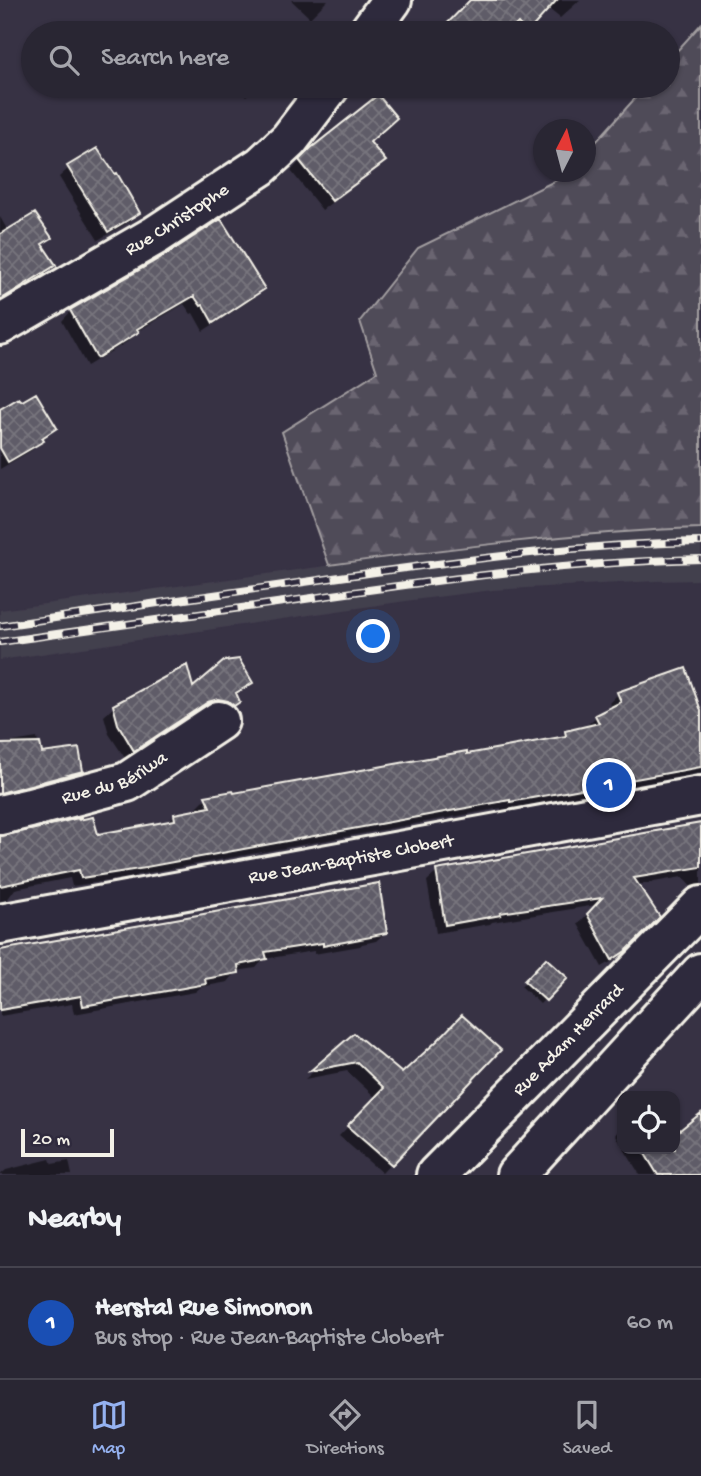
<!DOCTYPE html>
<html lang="en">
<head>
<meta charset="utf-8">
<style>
	body { margin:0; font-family:"Gochi Hand",sans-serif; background:#312e3b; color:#f1f3f6 }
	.controls { position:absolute; right:21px; bottom:21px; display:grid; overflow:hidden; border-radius:14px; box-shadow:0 2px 5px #0004 }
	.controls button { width:63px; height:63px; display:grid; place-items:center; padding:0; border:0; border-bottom:2px solid #45434e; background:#292633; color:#f1f3f6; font:35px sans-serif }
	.compass { position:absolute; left:533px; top:119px; width:63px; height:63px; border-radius:50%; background:#292633; box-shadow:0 2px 5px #0004; rotate:6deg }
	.scale { position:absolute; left:21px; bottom:18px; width:93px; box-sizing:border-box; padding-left:7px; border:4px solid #f4f1e8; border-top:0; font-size:19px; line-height:24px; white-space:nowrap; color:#f4f1e8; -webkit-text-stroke:5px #2f2a3d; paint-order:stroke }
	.you { position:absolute; left:374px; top:637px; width:24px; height:24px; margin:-18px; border:5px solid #fff; border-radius:50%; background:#1a73e8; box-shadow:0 0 0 10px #1a73e833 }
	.badge { display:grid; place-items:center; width:46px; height:46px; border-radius:50%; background:#95b2f1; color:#fff; font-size:23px; font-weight:700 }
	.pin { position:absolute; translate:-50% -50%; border:4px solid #fff; box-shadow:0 2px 7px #0006 }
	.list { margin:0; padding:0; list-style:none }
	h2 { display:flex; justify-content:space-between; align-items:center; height:91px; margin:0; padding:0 28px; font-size:30px }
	h2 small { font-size:23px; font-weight:400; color:#a5a5ac }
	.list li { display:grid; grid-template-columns:46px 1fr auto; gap:21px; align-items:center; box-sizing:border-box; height:112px; padding:0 28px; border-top:2px solid #45434e }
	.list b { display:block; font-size:26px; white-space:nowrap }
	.list p { margin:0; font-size:23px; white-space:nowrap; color:#a5a5ac }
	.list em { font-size:23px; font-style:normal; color:#a5a5ac }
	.icon { flex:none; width:38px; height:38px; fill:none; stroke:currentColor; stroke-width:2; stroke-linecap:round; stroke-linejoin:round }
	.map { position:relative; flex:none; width:701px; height:1175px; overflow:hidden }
	.search { position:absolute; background:#292633; box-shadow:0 2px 5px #0004; left:21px; right:21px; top:21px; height:77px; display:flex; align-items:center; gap:18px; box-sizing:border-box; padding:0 24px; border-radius:38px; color:#a5a5ac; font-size:26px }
	.sheet { height:203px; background:#292633 }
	nav { display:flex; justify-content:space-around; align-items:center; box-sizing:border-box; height:98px; border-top:2px solid #45434e; background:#292633; font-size:19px; color:#a5a5ac }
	nav a { display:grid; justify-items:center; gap:4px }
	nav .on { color:#95b2f1 }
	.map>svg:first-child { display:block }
</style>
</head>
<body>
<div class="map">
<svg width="701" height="1175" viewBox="0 0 701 1175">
	<defs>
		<pattern id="forest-firs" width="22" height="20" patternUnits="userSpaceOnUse" patternTransform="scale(1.75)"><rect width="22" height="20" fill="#504b59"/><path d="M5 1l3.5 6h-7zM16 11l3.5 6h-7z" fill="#6a6571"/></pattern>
		<pattern id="building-cross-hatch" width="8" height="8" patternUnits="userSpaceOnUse" patternTransform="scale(1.75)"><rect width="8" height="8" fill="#5f5c67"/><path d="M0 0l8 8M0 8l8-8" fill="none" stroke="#77747d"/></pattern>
	</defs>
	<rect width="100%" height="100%" fill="#373244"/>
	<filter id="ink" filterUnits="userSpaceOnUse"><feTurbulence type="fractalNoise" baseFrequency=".0143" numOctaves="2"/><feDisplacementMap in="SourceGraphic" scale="14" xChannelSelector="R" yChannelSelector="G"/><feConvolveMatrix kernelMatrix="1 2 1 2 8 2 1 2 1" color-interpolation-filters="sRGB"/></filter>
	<g filter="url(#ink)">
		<path fill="#433f4e" d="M701 528V580L656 581 493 590 413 600 0 660V610L489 544 652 529Z"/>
		<path fill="url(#forest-firs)" stroke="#a29ea0" stroke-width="2" d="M701 24V528C576 532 452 548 329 565L282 432 377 372 360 321 418 248 565 176 568 172H586V153L646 86H668V61Z"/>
		<path fill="#0007" d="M291 0H328L310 18Z
			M472 0H580L560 18 550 10 525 33H509L507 32 506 33H440Z
			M235 86H256L246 96Z
			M368 142 384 161 374 170 322 210 291 171 301 160Z
			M69 168 138 213 129 222 98 240 59 177Z
			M0 217 8 231 49 237 41 246 54 265 44 275 0 301Z
			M168 255 263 288 254 298 203 331 193 313 191 314 184 304 138 331 127 342 87 366 62 321 71 311Z
			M0 417 55 428 32 450 0 469Z
			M251 682 235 696 238 702 229 711 208 708 197 711 125 758 109 734 104 716 114 707 192 691Z
			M618 694 701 717V773L501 810V808L137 875 135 877 72 886 70 878 15 889 7 900 0 901V838L97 836 167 823 174 815 199 811 197 807 206 798 232 793V795L466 757 559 739 566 732 588 727 587 725 596 717 611 709 609 703Z
			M37 738 40 755 81 770 72 780 0 798V744Z
			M701 826V885L695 891 682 877 637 885 657 917 616 959 602 967 578 924 596 905 492 922 490 924 436 933 427 881 437 872Z
			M386 932 376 941 362 944 360 946 314 954V951L264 959 256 968 237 971 228 982 201 987 195 992 74 1014 72 1004 0 1016V952Z
			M546 960 566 978 540 1004 521 986Z
			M354 1036 402 1075 498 1050 382 1173 339 1136 376 1098 347 1071 305 1079Z
			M701 1116V1175H640L624 1149H675V1136Z
			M622 1127V1146L616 1135Z
			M50 1159 52 1164 69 1161 72 1175H0L6 1170Z"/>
		<path fill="url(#building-cross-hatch)" stroke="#f4f1e8" stroke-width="2" d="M470 0H557L527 33 518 23 508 33H438Z
			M378 95 397 118 370 142 386 161 332 201 299 160 311 148Z
			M97 148 115 174 117 173 140 213 108 232 67 166Z
			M35 213 52 238 42 244 56 265 0 300V234Z
			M221 219 265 289 213 323 203 305 201 306 194 296 137 329 139 332 97 358 70 310 167 254Z
			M36 393 57 428 42 438 44 441 8 462 0 448V409L19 398 22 401Z
			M239 659 253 683 236 693 240 702 234 706 228 701 218 699 208 702 134 751 118 724 113 705 187 665 193 687 224 661Z
			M686 668 701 711V767L510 802V800L146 867V868L81 878 79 870 0 886V836L35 829 82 817 78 819 79 820 93 817 98 834 175 820 174 814 210 807 205 796 233 791 234 793 467 751V754L566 736 565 731 599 723 595 715 621 702 617 692Z
			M40 743 42 753 79 748 83 771 0 793V744Z
			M701 823V867L634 878 660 917 627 950 612 960 587 914 602 898 500 913 501 915 445 925 436 870Z
			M379 883 387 933 371 936V937L323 946V943L265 952 267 959 238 965 239 973 205 979 206 984 83 1006 81 996 0 1010V950Z
			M546 958 568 978 546 1001 524 981Z
			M462 1015 501 1050 392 1165 347 1126 384 1088 357 1062 310 1071 354 1033 402 1073 437 1041Z
			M701 1113V1175H658L642 1149H675V1134Z"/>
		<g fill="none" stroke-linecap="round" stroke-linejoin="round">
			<defs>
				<g id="minor">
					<path d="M368 33 392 0"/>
					<path id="s1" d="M0 325 156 235 261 166 289 140 330 86"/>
					<path id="s2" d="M0 815 30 808 127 782 219 721"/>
					<path id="s3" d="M0 924 701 796"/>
					<path id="s4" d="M436 1175 701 906"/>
					<path d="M516 1175 701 973"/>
				</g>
			</defs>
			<use href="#minor" stroke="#f4f1e8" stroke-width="44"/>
			<use href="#minor" stroke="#2f2a3d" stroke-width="38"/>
			<defs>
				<path id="rail" d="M0 626C116 609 231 592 347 576 464 560 582 544 701 542
					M0 642C102 628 203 613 305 599 436 580 568 562 701 559"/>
			</defs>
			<use href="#rail" stroke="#f4f1e8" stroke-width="8"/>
			<use href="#rail" stroke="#2f2a3d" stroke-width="5" stroke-dasharray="16" stroke-linecap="butt"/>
		</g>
	</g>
	<g text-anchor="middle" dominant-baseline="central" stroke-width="5" stroke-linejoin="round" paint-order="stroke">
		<g font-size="19" fill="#f4f1e8" stroke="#2f2a3d">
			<text stroke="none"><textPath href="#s1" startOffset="206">Rue Christophe</textPath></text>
			<text stroke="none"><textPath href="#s2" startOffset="121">Rue du Bériwa</textPath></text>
			<text stroke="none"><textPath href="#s3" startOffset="357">Rue Jean-Baptiste Clobert</textPath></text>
			<text stroke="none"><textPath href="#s4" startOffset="189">Rue Adam Henrard</textPath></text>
		</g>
	</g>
</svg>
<div class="controls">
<button><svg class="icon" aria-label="locate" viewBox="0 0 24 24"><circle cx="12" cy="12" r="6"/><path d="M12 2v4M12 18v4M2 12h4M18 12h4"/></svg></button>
</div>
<svg class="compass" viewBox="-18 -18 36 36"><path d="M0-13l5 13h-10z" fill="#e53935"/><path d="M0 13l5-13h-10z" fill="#a5a5ac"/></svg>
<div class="scale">20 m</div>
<div class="you"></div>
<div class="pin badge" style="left:609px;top:785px;background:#1a4fb4">1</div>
<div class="search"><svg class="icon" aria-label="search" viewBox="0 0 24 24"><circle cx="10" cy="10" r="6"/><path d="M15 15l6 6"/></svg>Search here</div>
</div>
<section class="sheet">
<h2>Nearby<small></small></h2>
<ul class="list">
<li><span class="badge" style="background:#1a4fb4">1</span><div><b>Herstal Rue Simonon</b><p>Bus stop · Rue Jean-Baptiste Clobert</p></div><em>60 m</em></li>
</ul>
</section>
<nav>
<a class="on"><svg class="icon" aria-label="map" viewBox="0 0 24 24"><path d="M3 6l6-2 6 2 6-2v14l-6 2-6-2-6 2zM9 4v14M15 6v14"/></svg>Map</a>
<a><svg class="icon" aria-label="directions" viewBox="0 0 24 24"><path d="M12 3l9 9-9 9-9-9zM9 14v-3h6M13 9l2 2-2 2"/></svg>Directions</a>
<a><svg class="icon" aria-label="saved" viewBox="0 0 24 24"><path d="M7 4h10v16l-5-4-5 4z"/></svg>Saved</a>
</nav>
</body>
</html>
